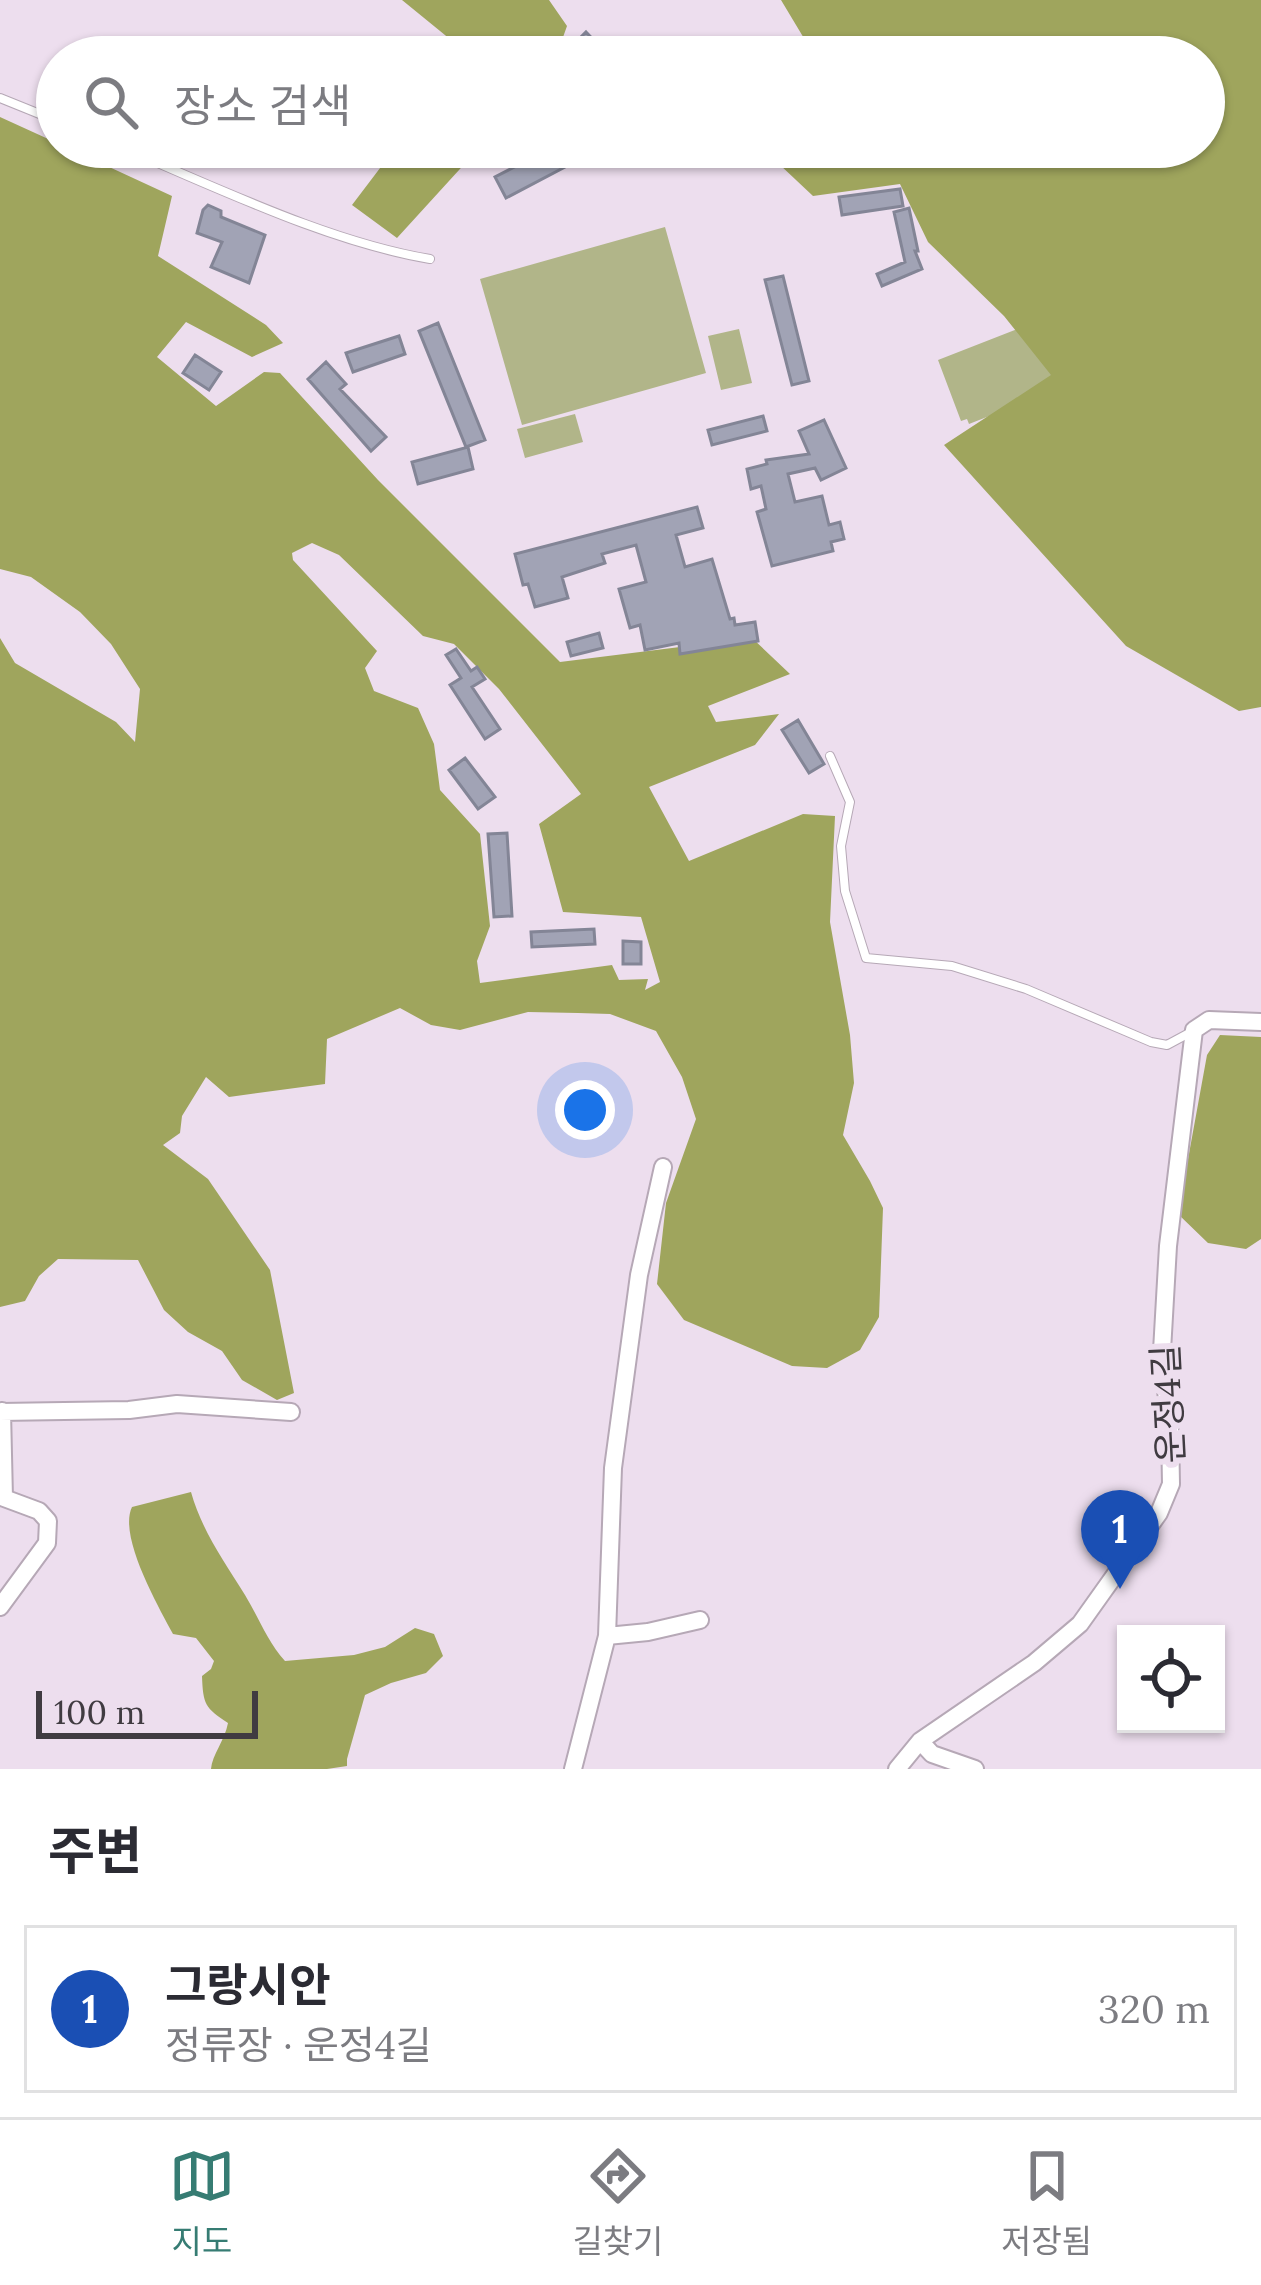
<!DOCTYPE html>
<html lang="ko">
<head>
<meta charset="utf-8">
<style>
	body { margin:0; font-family:Lora,"Noto Sans KR",serif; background:#f2f2f3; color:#2b2b33 }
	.controls { position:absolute; right:36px; bottom:36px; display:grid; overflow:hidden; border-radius:0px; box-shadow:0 3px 9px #0004 }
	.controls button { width:108px; height:108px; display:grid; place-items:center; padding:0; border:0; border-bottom:3px solid #e1e1e2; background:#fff; color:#2b2b33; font:60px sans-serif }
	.scale { position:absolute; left:36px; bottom:30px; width:222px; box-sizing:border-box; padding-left:12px; border:6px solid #403b41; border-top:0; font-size:33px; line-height:42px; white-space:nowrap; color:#403b41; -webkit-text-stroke:9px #eddeee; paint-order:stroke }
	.you { position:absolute; left:585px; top:1110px; width:42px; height:42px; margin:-30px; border:9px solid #fff; border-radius:50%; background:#1a73e8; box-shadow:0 0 0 18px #1a73e833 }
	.badge { display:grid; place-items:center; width:78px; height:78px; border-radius:50%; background:#367c73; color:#fff; font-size:39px; font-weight:700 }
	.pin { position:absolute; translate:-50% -99px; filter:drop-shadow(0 3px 6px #0008) }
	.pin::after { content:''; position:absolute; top:63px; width:42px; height:36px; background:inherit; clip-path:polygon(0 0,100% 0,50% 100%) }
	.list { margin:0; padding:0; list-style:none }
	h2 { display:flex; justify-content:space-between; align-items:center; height:156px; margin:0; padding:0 48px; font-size:51px }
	h2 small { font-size:39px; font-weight:400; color:#7c7c81 }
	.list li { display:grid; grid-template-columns:78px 1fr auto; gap:36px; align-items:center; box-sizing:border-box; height:168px; margin:0 24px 24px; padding:0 24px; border:3px solid #e1e1e2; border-radius:0px }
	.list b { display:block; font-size:45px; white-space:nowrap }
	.list p { margin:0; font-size:39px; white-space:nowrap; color:#7c7c81 }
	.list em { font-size:39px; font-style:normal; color:#7c7c81 }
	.icon { flex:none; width:66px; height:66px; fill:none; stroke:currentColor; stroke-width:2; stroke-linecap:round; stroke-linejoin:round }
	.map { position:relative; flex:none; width:1261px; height:1769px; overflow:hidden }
	.search { position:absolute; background:#fff; box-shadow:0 3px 9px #0004; left:36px; right:36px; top:36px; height:132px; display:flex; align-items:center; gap:30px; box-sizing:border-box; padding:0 42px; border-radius:66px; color:#7c7c81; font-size:45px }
	.sheet { height:348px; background:#fff }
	nav { display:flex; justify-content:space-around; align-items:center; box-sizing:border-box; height:168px; border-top:3px solid #e1e1e2; background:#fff; font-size:33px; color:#7c7c81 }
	nav a { display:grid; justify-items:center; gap:6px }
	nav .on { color:#367c73 }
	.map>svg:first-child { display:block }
</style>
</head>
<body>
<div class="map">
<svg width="1261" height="1769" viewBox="0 0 1261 1769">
	<rect width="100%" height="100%" fill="#eddeee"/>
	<path fill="#b1b589" d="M665 227 706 373 522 425 480 279Z
		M1058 313 1084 379 969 424 967 419 961 421 938 360Z
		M739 329 752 383 721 390 708 336Z
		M575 414 583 442 525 458 517 429Z"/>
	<path fill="#9fa55d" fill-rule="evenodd" d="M402 0H549L567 26 556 57H464L467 53Z
		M781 0H1261V707L1239 711 1126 646 944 445 1051 375 1004 316 928 242 900 184 813 196 761 147H1204V57H784L805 40Z
		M0 117 57 143V147H66L172 196 158 256 266 325 283 343 252 357 186 322 157 357 216 406 264 372 280 373 378 480 560 662 752 638 790 674 708 706 716 722 779 714 755 745 649 787 689 861 803 814 835 816 830 922 850 1035 854 1083 843 1135 870 1181 883 1208 879 1317 860 1350 827 1368 792 1366 684 1320 657 1284 666 1203 696 1119 682 1077 656 1031 610 1014 578 1013 528 1012 460 1030 431 1025 400 1008 327 1039 325 1084 229 1097 206 1077 182 1116 180 1133 163 1145 208 1179 270 1270 294 1393 277 1400 242 1380 222 1351 188 1332 164 1310 138 1260 58 1259 39 1276 25 1301 0 1307V638L15 663 116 722 135 742 140 689 111 644 80 612 31 577 0 569ZM312 543 339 555 423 636 454 644 499 689 581 794 539 824 563 912 641 917 660 982 645 990 648 979 619 980 612 965 480 983 477 961 490 926 480 834 440 790 434 744 418 708 374 691 365 668 377 651 293 560 292 553Z
		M396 147H480L397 238 352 205Z
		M1220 1035 1261 1037V1239L1246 1249 1208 1243 1178 1214 1207 1055Z
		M191 1492C202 1531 224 1561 245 1595 259 1618 267 1641 285 1661L354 1655 385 1647 415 1628 434 1634 443 1656 426 1673 391 1683 365 1695 347 1759V1766L327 1769H211C212 1755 225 1740 228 1723 205 1708 203 1704 202 1676L211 1669 214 1661 196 1638 173 1634C158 1606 118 1536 132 1507Z"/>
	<path fill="#a1a3b5" stroke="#838596" stroke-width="3" d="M586 32 610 57H590L576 42Z
		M553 147H603L506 198 495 177Z
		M900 189 903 206 842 215 839 197Z
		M208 205 221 211V217L265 235 249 283 211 267 222 242 197 233 203 210Z
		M909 208 918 251H915L922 269 882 286 877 274 905 262 894 212Z
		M783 276 809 381 792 385 765 280Z
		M438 323 485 440 466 447 419 331Z
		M399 336 405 354 353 372 346 353Z
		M195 355 221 372 209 390 183 373Z
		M326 362 346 384 340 389 386 437 371 451 308 379Z
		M763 416 767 431 712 445 708 430Z
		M824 420 846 468 821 480 815 468 788 474 795 502 822 496 829 525 840 522 844 539 831 542 833 551 772 566 757 512 766 509 761 486 751 489 747 469 767 464 766 460 809 454 799 431Z
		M468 447 473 469 418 484 412 462Z
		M697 507 703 528 676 535 685 567 712 559 730 619 734 618 735 625 755 622 758 641 680 654 679 643 645 650 640 625 630 628 619 589 646 582 636 545 602 554 605 563 562 577 568 598 535 607 528 584 523 585 515 554Z
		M599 633 603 648 571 656 567 642Z
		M456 649 471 671 477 667 485 679 472 687 500 729 485 739 450 685 461 678 446 655Z
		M798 720 824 764 809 773 782 730Z
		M465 758 495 797 478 809 449 770Z
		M507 833 512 916 494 917 488 834Z
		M594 929 595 944 532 947 531 932Z
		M623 941 641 942V964H623Z"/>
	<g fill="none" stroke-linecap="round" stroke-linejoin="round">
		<defs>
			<path id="service" d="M0 98 57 121
				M120 147C216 187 328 242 430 259
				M830 756 850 802 841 846 845 891 866 958 952 966 1026 989 1151 1042 1167 1045 1193 1031"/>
			<path id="minor" d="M0 1412 129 1410 177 1404 291 1412
				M0 1607 47 1543 48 1521 39 1511 4 1498 2 1411
				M607 1636 648 1632 700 1620
				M920 1741 932 1754 975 1769
				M573 1769 607 1636 613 1468 639 1275 663 1167
				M897 1769 920 1741 1034 1663 1080 1624 1159 1513 1171 1484 1170 1429 1162 1351 1168 1246 1194 1030 1209 1020 1261 1022"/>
		</defs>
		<use href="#service" stroke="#b6a8b6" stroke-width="10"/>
		<use href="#minor" stroke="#b6a8b6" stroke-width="20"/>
		<use href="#service" stroke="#fff" stroke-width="8"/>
		<use href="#minor" stroke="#fff" stroke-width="16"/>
	</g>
	<g text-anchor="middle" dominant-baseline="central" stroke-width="12" stroke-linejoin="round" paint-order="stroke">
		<g font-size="36" fill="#403b41" stroke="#eddeee">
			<text transform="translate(1168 1404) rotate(-93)">운정4길</text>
		</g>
	</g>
</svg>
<div class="controls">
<button><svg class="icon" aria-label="locate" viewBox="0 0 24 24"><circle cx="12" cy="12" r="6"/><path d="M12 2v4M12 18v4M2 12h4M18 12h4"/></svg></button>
</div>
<div class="scale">100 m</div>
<div class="you"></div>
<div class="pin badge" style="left:1120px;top:1589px;background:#1a4fb4">1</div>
<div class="search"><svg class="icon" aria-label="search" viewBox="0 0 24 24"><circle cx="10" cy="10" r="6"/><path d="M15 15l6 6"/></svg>장소 검색</div>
</div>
<section class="sheet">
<h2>주변<small></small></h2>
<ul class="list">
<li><span class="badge" style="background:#1a4fb4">1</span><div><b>그랑시안</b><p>정류장 · 운정4길</p></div><em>320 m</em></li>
</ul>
</section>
<nav>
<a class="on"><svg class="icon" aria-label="map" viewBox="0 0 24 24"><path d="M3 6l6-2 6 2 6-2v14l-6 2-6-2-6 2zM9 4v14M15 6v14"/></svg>지도</a>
<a><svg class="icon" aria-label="directions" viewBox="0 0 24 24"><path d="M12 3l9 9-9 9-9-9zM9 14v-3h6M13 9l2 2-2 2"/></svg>길찾기</a>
<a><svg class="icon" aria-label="saved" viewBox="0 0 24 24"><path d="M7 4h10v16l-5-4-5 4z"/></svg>저장됨</a>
</nav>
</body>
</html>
